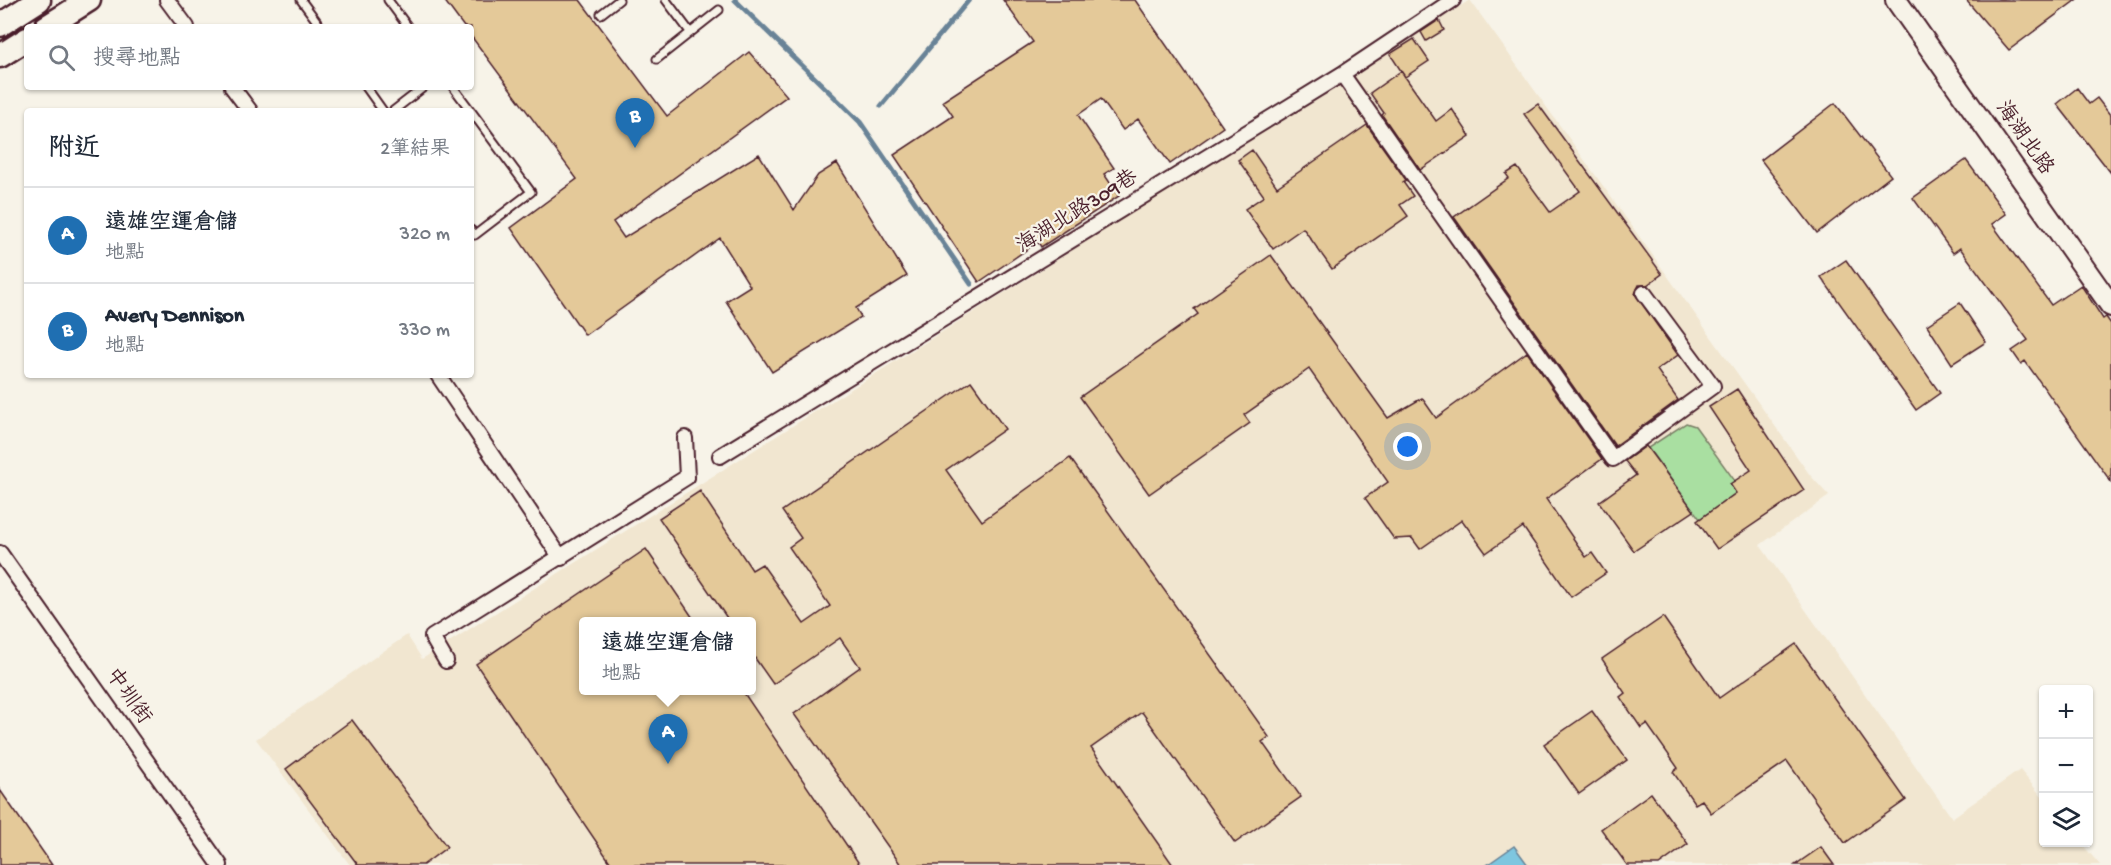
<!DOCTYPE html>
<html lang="zh-TW">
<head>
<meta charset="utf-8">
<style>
	body { margin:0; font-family:"Gochi Hand","LXGW WenKai TC",sans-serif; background:#f2f2f3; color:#1f2937 }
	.controls { position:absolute; right:18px; bottom:18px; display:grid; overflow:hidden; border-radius:6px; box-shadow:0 2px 4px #0004 }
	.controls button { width:54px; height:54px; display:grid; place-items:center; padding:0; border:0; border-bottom:2px solid #e0e1e3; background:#fff; color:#1f2937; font:30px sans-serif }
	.you { position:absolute; left:1408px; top:447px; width:21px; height:21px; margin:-15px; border:4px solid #fff; border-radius:50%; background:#1a73e8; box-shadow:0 0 0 9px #1a73e833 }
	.badge { display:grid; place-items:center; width:39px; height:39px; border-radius:50%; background:#1f6fb2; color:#fff; font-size:20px; font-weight:700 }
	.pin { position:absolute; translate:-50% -50px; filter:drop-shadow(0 2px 3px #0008) }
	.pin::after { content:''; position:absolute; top:32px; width:21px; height:18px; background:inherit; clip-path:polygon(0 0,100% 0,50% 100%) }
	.popup { position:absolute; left:579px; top:617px; width:177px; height:78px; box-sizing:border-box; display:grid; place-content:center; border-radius:6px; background:#fff; filter:drop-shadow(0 2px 4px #0005); font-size:20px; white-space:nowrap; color:#747a83 }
	.popup b { font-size:22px; color:#1f2937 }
	.popup::after { content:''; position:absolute; left:50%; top:100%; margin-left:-12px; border:12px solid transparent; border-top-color:#fff }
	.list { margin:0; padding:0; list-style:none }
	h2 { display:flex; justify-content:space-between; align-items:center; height:78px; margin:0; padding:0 24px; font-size:26px }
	h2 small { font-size:20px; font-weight:400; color:#747a83 }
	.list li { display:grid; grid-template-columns:39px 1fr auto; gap:18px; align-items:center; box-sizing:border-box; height:96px; padding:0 24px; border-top:2px solid #e0e1e3 }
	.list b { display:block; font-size:22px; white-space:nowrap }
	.list p { margin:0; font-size:20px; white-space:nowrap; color:#747a83 }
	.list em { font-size:20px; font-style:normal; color:#747a83 }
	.icon { flex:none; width:33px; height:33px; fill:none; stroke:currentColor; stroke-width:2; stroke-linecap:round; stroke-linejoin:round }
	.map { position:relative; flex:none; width:2111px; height:865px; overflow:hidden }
	.search { position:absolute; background:#fff; box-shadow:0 2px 4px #0004; left:24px; top:24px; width:450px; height:66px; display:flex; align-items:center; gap:15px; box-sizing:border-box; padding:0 21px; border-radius:6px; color:#747a83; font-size:22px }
	.panel { position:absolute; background:#fff; box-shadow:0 2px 4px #0004; left:24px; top:108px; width:450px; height:270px; border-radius:6px }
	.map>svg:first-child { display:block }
</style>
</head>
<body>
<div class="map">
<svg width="2111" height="865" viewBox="0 0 2111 865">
	<rect width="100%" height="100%" fill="#f7f3e8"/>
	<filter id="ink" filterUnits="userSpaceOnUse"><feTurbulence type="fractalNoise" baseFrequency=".0167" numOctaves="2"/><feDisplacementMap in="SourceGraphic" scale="12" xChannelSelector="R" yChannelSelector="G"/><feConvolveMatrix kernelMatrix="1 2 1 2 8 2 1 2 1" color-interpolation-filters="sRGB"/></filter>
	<g filter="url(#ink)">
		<path fill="#f1e6d0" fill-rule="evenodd" d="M1470 0 1810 475 1829 496 1760 545 1952 818 2020 770 2043 798 2044 842 2081 843 2100 865H350L256 739 407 635 422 659ZM584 622H752V690H584Z"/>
		<path fill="#a9dfa1" stroke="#7a7f66" stroke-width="1.5" d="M1686 423 1695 426 1735 481 1730 485 1736 493 1700 519 1648 448Z"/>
		<path fill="#7ec6df" stroke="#698397" stroke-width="1.5" d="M1514 846 1528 865H1487Z"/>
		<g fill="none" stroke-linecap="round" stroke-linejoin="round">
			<path stroke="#698397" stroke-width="5" d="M735 0 860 122 971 284
				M881 106 969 0"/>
		</g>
		<path fill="#e4c999" stroke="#4a1f2b" stroke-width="1.5" d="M444 0H580L667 116 749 52 787 96 613 222 624 238 759 154 794 210 818 175 837 163 907 276 856 308 861 317 772 372 726 301 750 286 720 238 585 335 511 228 577 179 471 36V27H464Z
			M1003 0H1135L1223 127 1170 164 1138 119 1123 130 1101 99 1078 115 1114 168 1104 174 1119 196 1041 247 1038 242 979 282 894 155 953 116 943 101 1033 42Z
			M1966 0H2076L2009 50Z
			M1439 20 1444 30 1426 41 1421 32Z
			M1414 39 1429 61 1405 77 1390 54Z
			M1401 71 1436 121 1452 109 1470 136 1420 170 1382 115 1384 113 1370 93Z
			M2077 88 2089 104 2097 98 2111 116V173L2057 104Z
			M1835 103 1891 176 1817 233 1761 160Z
			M1538 104 1662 274 1647 285H1639L1635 294 1678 355 1657 370 1678 400 1615 446 1454 217 1509 178 1506 174 1517 167 1550 212 1580 191 1524 114Z
			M1367 125 1406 180 1403 182 1413 196 1400 205 1408 216 1332 269 1303 228 1273 249 1245 209 1264 196 1238 160 1252 150 1277 187Z
			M1966 160 2006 214 1992 224 2051 305 2081 285 2103 319 2106 317 2111 324V482L2025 361 2021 364 2012 351 2028 340 1960 248 1953 253 1913 198Z
			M1271 255 1388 418 1422 398 1436 418 1527 352 1602 459 1546 499 1586 557 1592 553 1606 573 1571 597 1523 527 1486 553 1462 520 1420 549 1412 538 1394 539 1365 498 1388 482 1309 369 1244 415 1250 423 1149 494 1080 397 1198 314 1194 309Z
			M1846 260 1940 393 1916 410 1821 277Z
			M1960 303 1986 342 1952 364 1927 325Z
			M971 381 1005 429 946 470 982 521 1070 458 1269 737 1262 742 1301 797 1235 843 1142 712 1091 748 1173 865H901L794 714 860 667 840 638 773 684 752 654V621H729L659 518 700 491 752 570 762 564 804 624 830 606 789 547 801 538 782 511Z
			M1737 389 1804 490 1717 549 1697 521 1736 493 1730 484 1751 470 1709 407Z
			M1646 446 1694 511 1634 551 1599 502 1636 475 1625 461Z
			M646 549 695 621H584V690H742L860 865H612L476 664Z
			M1663 617 1719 698 1796 644 1906 800 1845 843 1787 761 1711 813 1702 800 1695 804 1673 772 1678 768 1647 724 1641 728 1620 697 1625 693 1602 659Z
			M1592 711 1627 760 1579 794 1544 744Z
			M352 720 447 847 423 865H358L286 769Z
			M0 790 52 865H0Z
			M1651 793 1688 844 1659 865H1627L1601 829Z
			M1821 847 1834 865H1795Z"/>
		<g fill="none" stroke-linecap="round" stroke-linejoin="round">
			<defs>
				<path id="lane" d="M301 0 321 27
					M388 0 408 27
					M666 0 690 32
					M601 14 619 0
					M657 59 719 10
					M366 87 383 111
					M453 87 471 111
					M393 111 424 87
					M471 111 531 192 475 235 471 230"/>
				<path id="street" d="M167 0 187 27
					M1342 74 1613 459 1713 386 1644 293
					M232 87 250 111
					M438 375 561 558
					M720 456 1342 74 1453 0
					M0 553 220 865
					M446 661 432 637 687 477 685 438"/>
				<path id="secondary" d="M1896 0 2111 306"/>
				<path id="primary" d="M0 25 39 0
					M46 27 89 0
					M0 56 27 39"/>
			</defs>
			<use href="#lane" stroke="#4a1f2b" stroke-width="11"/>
			<use href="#street" stroke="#4a1f2b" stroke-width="18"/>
			<use href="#secondary" stroke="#4a1f2b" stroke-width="24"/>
			<use href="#primary" stroke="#4a1f2b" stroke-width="27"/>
			<use href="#lane" stroke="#f7f3e8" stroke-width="7"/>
			<use href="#street" stroke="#f7f3e8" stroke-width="14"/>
			<use href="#secondary" stroke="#f7f3e8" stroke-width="20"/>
			<use href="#primary" stroke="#f7f3e8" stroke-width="22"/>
		</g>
	</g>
	<g text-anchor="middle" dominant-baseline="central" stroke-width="4.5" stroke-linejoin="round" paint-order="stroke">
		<g font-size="21" fill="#4a1f2b" stroke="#f7f3e8">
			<text transform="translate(2023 139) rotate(55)">海湖北路</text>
			<text transform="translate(1078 213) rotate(-32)">海湖北路309巷</text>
			<text transform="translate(127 697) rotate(55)">中圳街</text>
		</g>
	</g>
</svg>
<div class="controls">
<button>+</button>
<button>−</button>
<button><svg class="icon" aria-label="layers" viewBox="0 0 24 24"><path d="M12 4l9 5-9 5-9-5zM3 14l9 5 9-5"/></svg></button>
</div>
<div class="you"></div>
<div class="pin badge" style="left:668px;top:764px">A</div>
<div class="popup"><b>遠雄空運倉儲</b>地點</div>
<div class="pin badge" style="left:635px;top:148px">B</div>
<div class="search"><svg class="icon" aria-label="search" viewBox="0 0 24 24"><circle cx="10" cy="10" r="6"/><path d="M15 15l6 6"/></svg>搜尋地點</div>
<section class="panel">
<h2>附近<small>2筆結果</small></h2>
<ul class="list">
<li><span class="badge">A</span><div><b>遠雄空運倉儲</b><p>地點</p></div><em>320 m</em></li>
<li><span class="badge">B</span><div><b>Avery Dennison</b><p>地點</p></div><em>330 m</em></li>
</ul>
</section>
</div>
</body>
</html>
